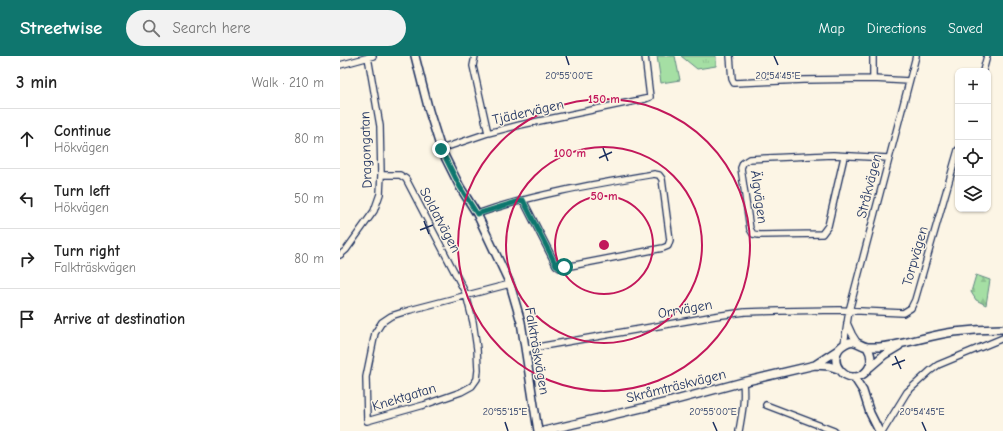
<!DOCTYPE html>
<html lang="en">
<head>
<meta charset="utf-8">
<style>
	body { margin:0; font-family:"Comic Neue",sans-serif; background:#f2f2f2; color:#222 }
	.controls { position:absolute; right:12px; top:12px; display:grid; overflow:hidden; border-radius:8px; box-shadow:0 1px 3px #0004 }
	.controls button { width:36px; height:36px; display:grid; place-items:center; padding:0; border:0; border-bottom:1px solid #e0e0e0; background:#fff; color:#222; font:20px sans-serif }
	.stop { position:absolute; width:12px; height:12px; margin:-9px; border:3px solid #0f766e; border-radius:50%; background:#fff }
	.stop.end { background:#0f766e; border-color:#fff; box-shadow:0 1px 4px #0008 }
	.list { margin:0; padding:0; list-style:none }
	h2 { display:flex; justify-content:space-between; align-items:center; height:52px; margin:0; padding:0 16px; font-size:17px }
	h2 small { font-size:13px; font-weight:400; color:#767676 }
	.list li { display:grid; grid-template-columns:26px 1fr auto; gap:12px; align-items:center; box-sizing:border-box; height:60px; padding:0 16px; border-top:1px solid #e0e0e0 }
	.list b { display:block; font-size:15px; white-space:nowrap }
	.list p { margin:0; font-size:13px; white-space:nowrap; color:#767676 }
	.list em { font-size:13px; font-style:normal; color:#767676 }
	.icon { flex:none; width:22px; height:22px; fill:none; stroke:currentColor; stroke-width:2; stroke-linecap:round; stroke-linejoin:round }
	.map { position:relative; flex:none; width:663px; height:375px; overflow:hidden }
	header { display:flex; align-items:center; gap:24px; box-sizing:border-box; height:56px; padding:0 20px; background:#0f766e; color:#fff }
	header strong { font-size:19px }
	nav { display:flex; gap:22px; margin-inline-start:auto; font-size:14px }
	.search { width:280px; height:36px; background:#f2f2f2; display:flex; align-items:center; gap:10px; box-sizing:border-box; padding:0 14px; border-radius:22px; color:#767676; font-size:15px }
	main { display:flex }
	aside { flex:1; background:#fff }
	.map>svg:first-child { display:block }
</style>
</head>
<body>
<header>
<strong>Streetwise</strong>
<div class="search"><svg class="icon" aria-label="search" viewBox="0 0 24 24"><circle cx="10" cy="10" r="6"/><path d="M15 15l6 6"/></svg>Search here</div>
<nav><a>Map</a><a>Directions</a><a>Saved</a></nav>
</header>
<main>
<aside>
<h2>3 min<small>Walk · 210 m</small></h2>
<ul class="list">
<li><svg class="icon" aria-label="ahead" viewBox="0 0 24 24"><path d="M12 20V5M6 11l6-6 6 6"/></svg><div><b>Continue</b><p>Hökvägen</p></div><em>80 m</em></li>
<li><svg class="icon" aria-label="left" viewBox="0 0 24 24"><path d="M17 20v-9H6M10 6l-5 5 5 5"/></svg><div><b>Turn left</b><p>Hökvägen</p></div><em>50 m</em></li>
<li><svg class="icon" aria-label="right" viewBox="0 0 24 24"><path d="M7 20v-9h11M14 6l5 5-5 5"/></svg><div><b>Turn right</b><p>Falkträskvägen</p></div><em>80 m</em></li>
<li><svg class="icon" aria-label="arrive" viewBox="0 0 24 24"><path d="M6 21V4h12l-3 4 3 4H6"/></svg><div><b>Arrive at destination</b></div></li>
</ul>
</aside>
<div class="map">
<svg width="663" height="375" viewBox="0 0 663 375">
	<defs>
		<pattern id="grass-tufts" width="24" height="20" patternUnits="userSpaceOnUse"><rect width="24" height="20" fill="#a5dfa4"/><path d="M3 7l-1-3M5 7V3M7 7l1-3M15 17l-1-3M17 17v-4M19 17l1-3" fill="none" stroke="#8dc090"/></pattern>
		<pattern id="forest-firs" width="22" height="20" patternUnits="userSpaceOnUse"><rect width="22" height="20" fill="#a5dfa4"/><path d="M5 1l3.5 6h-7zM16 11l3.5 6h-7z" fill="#8dc090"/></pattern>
	</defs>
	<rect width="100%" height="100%" fill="#fcf5e5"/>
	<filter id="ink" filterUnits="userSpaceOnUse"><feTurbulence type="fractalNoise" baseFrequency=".025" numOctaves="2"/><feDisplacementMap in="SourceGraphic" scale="8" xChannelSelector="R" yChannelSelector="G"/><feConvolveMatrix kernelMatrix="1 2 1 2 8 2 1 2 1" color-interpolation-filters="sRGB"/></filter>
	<g filter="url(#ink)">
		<path fill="url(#grass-tufts)" stroke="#608781" d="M341 0H376V10L357 13Z"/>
		<path fill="url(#forest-firs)" stroke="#608781" d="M636 219 650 224 646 249 636 244 631 236Z"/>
		<path fill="#a5dfa4" stroke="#608781" d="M317 0H335L340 24 321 27Z"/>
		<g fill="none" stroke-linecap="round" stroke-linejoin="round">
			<defs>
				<path id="street" d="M135 0 133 10 148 77
					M390 0 392 23 394 27 463 24 533 23 569 25
					M533 0V23
					M0 9 33 0
					M643 15 647 0
					M101 93 148 77 180 69 305 43 310 41 305 0
					M504 101 488 170 482 178 419 179 413 178 410 173 401 112 403 107 409 103 493 99 548 102
					M41 119H60L66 123 126 238 133 266 137 293 138 314 137 323 132 330 121 336 84 349 27 365 26 321 35 277 42 266 51 260 70 254 170 228
					M137 158C194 138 255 128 314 118L319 119 322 123 330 184 328 190 323 192 220 212 216 209 183 144
					M0 199 6 194 34 155 40 138 41 119 40 70 28 1
					M507 267 512 278 517 286
					M504 288 509 255 576 0
					M186 293 375 260 405 256 440 255 499 254 563 257 571 252 575 244 618 94
					M426 349 494 375
					M399 375C402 358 405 344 403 326
					M543 375 567 336 590 315 598 309 663 282"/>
				<path id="secondary" d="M75 0 89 55 101 93 120 131 137 158 170 228 181 266 198 375
					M527 291C541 313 514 332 500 314 493 306 495 293 505 288 515 282 518 289 527 291 531 291 536 291 539 291 565 289 589 279 614 276 630 274 647 273 663 273
					M475 309 498 294
					M530 311 544 299 559 290
					M514 321 523 335 530 357 539 375
					M204 375 332 345 403 326 475 309 489 310 498 313"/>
			</defs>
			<use href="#street" stroke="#1b2f5e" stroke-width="8"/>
			<use href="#secondary" stroke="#1b2f5e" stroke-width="10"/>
			<use href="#street" stroke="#fcf5e5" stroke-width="5.5"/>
			<use href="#secondary" stroke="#fcf5e5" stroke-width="7"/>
		</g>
	</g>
	<g fill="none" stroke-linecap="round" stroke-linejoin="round" filter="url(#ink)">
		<path stroke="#0f766e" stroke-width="5" d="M101 93 120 131 137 158 183 144 216 209 220 212 224 211"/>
	</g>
	<path fill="none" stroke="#1b2f5e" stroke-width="1.5" d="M226 0 229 9M434 0 438 9M263 92 268 105M259 102 272 96M84 165 89 178M80 174 93 169M555 300 561 313M552 309 565 304M165 366 168 375M373 366 377 375M582 366 586 375"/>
	<g fill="none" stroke="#c2185b" stroke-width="2">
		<circle cx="264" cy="189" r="49"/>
		<circle cx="264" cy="189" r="98"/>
		<circle cx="264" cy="189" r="146"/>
	</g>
	<g text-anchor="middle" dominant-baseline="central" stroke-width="3" stroke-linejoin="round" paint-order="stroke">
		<g font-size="14" fill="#1b2f5e" stroke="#fcf5e5">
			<text transform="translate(188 56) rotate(-13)">Tjädervägen</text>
			<text transform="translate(26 94) rotate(-92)">Dragongatan</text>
			<text transform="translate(529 130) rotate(-76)">Stråkvägen</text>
			<text transform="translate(419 141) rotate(82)">Älgvägen</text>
			<text transform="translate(100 164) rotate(62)">Soldatvägen</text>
			<text transform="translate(575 200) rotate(-74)">Torpvägen</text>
			<text transform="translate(345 253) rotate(-10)">Orrvägen</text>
			<text transform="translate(197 295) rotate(80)">Falkträskvägen</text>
			<text transform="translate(336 330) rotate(-14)">Skråmträskvägen</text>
			<text transform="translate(64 341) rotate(-17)">Knektgatan</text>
		</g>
	</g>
	<g font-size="10" text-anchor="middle" fill="#1b2f5e" stroke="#fcf5e5" stroke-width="3" stroke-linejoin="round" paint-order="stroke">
		<text x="229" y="23">20°55'00"E</text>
		<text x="438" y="23">20°54'45"E</text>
		<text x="165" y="359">20°55'15"E</text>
		<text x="373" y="359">20°55'00"E</text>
		<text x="582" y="359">20°54'45"E</text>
	</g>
	<circle cx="264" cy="189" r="6" fill="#c2185b" stroke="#fcf5e5" stroke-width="2"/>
	<g font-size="12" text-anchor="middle" font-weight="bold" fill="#c2185b" stroke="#fcf5e5" stroke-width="3" stroke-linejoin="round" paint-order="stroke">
		<text x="264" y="47">150 m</text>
		<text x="230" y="101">100 m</text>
		<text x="264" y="144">50 m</text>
	</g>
</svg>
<div class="controls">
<button>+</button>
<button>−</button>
<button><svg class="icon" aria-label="locate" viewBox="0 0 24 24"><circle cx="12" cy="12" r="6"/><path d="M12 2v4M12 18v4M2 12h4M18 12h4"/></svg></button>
<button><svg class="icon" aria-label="layers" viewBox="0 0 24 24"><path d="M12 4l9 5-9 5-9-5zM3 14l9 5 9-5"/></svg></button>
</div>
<div class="stop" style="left:224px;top:211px"></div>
<div class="stop end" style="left:101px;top:93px"></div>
</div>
</main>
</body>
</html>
